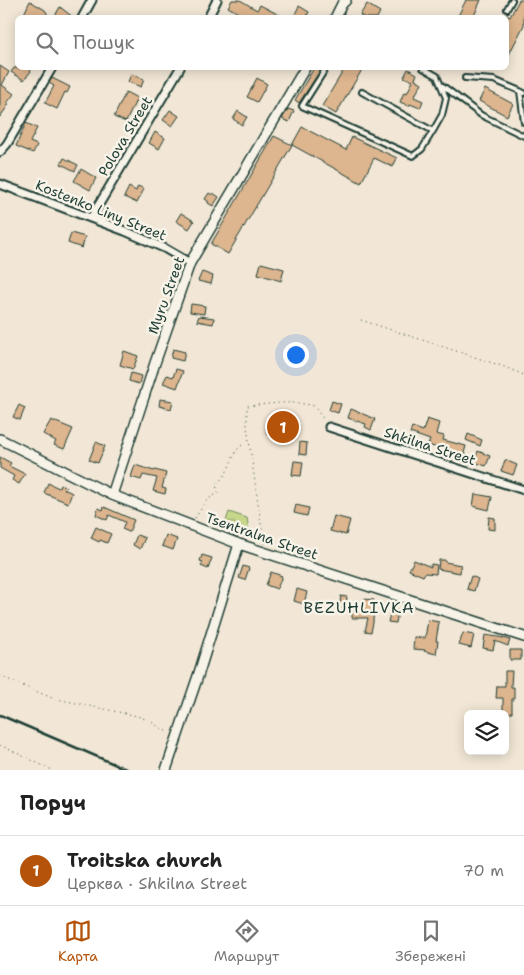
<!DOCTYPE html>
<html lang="uk">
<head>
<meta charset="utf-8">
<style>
	body { margin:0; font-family:"Shantell Sans",sans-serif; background:#f2f2f2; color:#222 }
	.controls { position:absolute; right:15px; bottom:15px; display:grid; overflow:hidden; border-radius:8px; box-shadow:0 2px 12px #0003 }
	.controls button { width:45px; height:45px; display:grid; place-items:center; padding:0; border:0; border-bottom:1px solid #e0e0e0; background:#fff; color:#222; font:25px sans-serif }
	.you { position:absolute; left:295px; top:354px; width:18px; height:18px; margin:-12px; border:4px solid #fff; border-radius:50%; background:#1a73e8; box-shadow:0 0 0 8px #1a73e833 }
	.badge { display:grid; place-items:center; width:32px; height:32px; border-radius:50%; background:#b45309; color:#fff; font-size:16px; font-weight:700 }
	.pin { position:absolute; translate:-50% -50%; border:2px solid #fff; box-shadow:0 1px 5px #0006 }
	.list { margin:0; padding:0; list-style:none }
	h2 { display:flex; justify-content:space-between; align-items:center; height:65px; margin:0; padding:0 20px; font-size:21px }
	h2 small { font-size:16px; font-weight:400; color:#767676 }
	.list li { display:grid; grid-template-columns:32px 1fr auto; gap:15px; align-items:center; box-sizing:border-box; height:70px; padding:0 20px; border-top:1px solid #e0e0e0 }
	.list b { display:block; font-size:19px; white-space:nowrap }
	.list p { margin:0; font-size:16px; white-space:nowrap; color:#767676 }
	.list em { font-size:16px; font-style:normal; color:#767676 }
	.icon { flex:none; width:28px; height:28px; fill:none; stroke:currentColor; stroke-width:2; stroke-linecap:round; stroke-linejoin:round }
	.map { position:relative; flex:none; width:524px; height:770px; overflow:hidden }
	.search { position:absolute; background:#fff; box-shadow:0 2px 12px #0003; left:15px; right:15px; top:15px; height:55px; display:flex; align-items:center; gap:12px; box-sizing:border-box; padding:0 18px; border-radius:8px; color:#767676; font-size:19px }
	.sheet { height:135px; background:#fff }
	nav { display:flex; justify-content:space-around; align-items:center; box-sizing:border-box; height:70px; border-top:1px solid #e0e0e0; background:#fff; font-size:14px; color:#767676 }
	nav a { display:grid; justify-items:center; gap:2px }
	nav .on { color:#b45309 }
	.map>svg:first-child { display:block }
</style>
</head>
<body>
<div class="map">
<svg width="524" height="770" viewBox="0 0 524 770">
	<defs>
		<pattern id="park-crowns" width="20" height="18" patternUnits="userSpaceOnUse" patternTransform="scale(1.25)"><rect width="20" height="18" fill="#c6d68a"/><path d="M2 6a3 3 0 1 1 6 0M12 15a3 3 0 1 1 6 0" fill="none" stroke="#a0af72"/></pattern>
	</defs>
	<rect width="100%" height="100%" fill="#f2e7d6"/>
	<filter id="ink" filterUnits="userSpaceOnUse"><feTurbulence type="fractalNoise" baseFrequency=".02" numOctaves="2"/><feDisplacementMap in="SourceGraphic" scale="10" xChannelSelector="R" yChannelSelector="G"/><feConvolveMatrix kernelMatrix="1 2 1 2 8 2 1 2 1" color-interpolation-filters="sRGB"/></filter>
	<g filter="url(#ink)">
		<path fill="url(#park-crowns)" stroke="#728a5f" d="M229 512 247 518 250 536 224 527Z"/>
		<path fill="#ddb58e" stroke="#1f3d34" d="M232 0H240L257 10 260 5 285 18H247L228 7Z
			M466 0H481L473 18H457Z
			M519 0H524V25L506 60V15L510 17Z
			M30 1 45 10 48 15 45 18H22Z
			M367 4 380 12 377 18H365L360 15Z
			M299 6 309 12 306 18H293Z
			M60 7 74 18H60L56 14Z
			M0 66 9 72 2 85 14 94 7 103 9 104 0 117Z
			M14 68H29L31 71 24 80 11 72Z
			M314 68H322L299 103 295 100Z
			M345 68H363L336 114 322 106Z
			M408 69 417 74 415 79 422 83 414 97 423 101 420 108 410 104 409 106 400 102 404 92 407 93 413 81 404 77Z
			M131 74 144 79 141 87 128 82Z
			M52 78 70 87 67 93 65 92 57 109 45 103 54 86 49 83Z
			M257 78 267 84 257 102 247 97Z
			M485 89 513 104 507 116 479 101Z
			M126 92 137 98 126 122 114 117 120 104Z
			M288 109 294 111 289 122 282 119Z
			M170 110 179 116 172 126 163 120Z
			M238 111 247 117 242 125 233 119Z
			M26 123 37 128 30 142 37 145 33 153 16 146Z
			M302 127 346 150 352 137 397 158 393 167 374 158 361 183 292 145Z
			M155 132 165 138 159 149 149 143Z
			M274 136 292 145 228 254 211 244Z
			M64 158 78 165 75 171 61 164Z
			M81 169 96 178 90 190 74 181Z
			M138 186 144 189 137 203 124 197 129 187 136 191Z
			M209 193 212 195 213 193 219 197 213 206 208 203V201L205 199Z
			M181 213 194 221 189 229 176 221Z
			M71 233 85 237 82 248 68 243Z
			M261 263 284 269 281 281 258 274Z
			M202 272 213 276 211 284 198 281Z
			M191 304 205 306 204 314 190 312Z
			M199 316 214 318 213 324 197 321Z
			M173 349 185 352 183 361 171 358Z
			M124 351 138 356 133 369 120 365Z
			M176 369 183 371 177 388 163 383 167 375 173 377Z
			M131 373 141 376 139 384 129 381Z
			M160 399 173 401 171 409 159 406Z
			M332 401 341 404 338 413 329 410Z
			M19 405 25 408 20 420 13 417Z
			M351 409 375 419 371 430 365 427 366 424 348 418Z
			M427 419 439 423 436 434 444 436 443 440 466 446 464 453 467 455 464 460 450 455 451 452 428 445 430 440 410 433 412 427 423 431Z
			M51 420 73 429 64 449 54 445 56 441 43 434Z
			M293 420 295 430 280 433 278 432 267 435 266 428 277 426V424Z
			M468 434 482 440 480 446 466 440Z
			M96 442 105 446 98 463 89 460Z
			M300 442 307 443 306 455 299 454Z
			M478 451 490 456 486 466 474 462Z
			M0 457 11 463 9 466 25 474 19 484 12 480 14 476 0 468Z
			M505 460 517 465 513 475 501 471Z
			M294 461 303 462 301 476 292 475Z
			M135 465 154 471 155 470 166 473 162 488 166 489 165 494 153 491 157 478 143 475 141 480 131 477Z
			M48 483 59 488 60 485 66 487 64 489 72 493 68 503 44 493Z
			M475 494 492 497 489 510 473 506Z
			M296 505 309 508 307 516 294 513Z
			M104 507 134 520 129 532 122 529 125 522 109 515 107 520 96 515 98 508 103 510Z
			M334 516 350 520 346 535 330 531Z
			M489 517 495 518V530L488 529Z
			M96 527 111 534 107 543 100 540 99 542 91 538Z
			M137 535 145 538 140 549 133 545Z
			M166 535 177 539 173 550 162 546Z
			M202 555 212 558 208 569 201 566 203 562 200 561Z
			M414 560 431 567V564L437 565 436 574 425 573 423 576 409 570Z
			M439 560H445V562L461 565 460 573 438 569Z
			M243 566 249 568 245 580 239 578Z
			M271 572 282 576 277 589 266 585Z
			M471 576 478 579 474 591 467 589Z
			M297 589 307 592 304 604 294 601Z
			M341 596 347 597 345 609 339 608Z
			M364 599 374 600 373 623 371 632 365 631 368 618H352V610H362Z
			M391 610 398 611 396 623 388 622Z
			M428 620 439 622 436 641H438L436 654 424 651 425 650 413 649 414 637 425 638Z
			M463 633 474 635 471 648 459 645Z
			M485 635 504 638 510 640 508 646 495 641 493 650 483 648Z
			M510 650H521V660H510Z
			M505 671H512L511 687H514V699H512V713H503V698H496L497 686H505Z"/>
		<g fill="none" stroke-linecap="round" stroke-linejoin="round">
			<defs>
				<path id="service" d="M507 9 512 0
					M337 13 343 18
					M326 68 302 106 413 156 422 149 433 131
					M465 78 494 80 520 91
					M443 86 481 115 524 136
					M362 92 433 131 442 115 446 98 437 76 423 68
					M524 93 520 91 524 122"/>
				<path id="minor" d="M82 18 92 0
					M208 18 217 0
					M0 152 7 144 52 68
					M0 184 125 231 164 248 190 263
					M91 218 180 68
					M329 427 524 490"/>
				<path id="tertiary" d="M335 18 342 4 346 0
					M0 439 112 495 239 544 524 637
					M112 495 155 363 190 263 305 68
					M166 770 198 676 239 544"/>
			</defs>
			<use href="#service" stroke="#1f3d34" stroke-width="8"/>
			<use href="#minor" stroke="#1f3d34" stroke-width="11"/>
			<use href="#tertiary" stroke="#1f3d34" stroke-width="12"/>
			<path stroke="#1f3d34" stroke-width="1" stroke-dasharray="1 4" stroke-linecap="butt" d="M361 320 502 366 524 375
				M195 518 207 500 218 493 216 485C220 480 226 475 228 469 235 455 234 449 248 441
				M264 544 247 427V406C270 404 293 400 314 406L324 420
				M0 676 52 698 137 716 148 720 169 733
				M0 745 52 770"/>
			<use href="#service" stroke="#f7f3e8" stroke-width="4"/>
			<use href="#minor" stroke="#f7f3e8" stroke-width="7"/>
			<use href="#tertiary" stroke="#f7f3e8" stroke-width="9"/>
			<path stroke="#1f3d34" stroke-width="2.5" d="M0 715 128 770"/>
		</g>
	</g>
	<g text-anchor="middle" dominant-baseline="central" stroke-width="5" stroke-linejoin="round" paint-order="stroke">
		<g font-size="14" fill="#1f3d34" stroke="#f7f3e8">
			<text transform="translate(125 136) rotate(-59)">Polova Street</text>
			<text transform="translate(101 210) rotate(22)">Kostenko Liny Street</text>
			<text transform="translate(166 295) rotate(-70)">Myru Street</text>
			<text transform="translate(430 446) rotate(18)">Shkilna Street</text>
			<text transform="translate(262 536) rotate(19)">Tsentralna Street</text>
		</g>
		<g font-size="16" letter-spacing="1" fill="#1f3d34" stroke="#f7f3e8">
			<text x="359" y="607">BEZUHLIVKA</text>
		</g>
	</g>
</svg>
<div class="controls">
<button><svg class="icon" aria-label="layers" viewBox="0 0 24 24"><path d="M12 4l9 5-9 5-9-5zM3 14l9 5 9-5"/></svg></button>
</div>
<div class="you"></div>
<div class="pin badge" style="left:283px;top:427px">1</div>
<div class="search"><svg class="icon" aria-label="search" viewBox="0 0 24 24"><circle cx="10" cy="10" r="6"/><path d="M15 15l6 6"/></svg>Пошук</div>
</div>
<section class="sheet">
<h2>Поруч<small></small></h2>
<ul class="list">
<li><span class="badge">1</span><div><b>Troitska church</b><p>Церква · Shkilna Street</p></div><em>70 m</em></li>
</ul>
</section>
<nav>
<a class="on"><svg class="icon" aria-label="map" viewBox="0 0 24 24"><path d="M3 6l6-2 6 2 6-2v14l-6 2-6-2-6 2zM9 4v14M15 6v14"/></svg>Карта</a>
<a><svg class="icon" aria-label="directions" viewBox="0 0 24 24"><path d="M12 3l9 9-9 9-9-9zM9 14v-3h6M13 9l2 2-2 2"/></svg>Маршрут</a>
<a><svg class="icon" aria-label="saved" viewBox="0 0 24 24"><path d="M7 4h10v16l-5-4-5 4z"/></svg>Збережені</a>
</nav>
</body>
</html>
